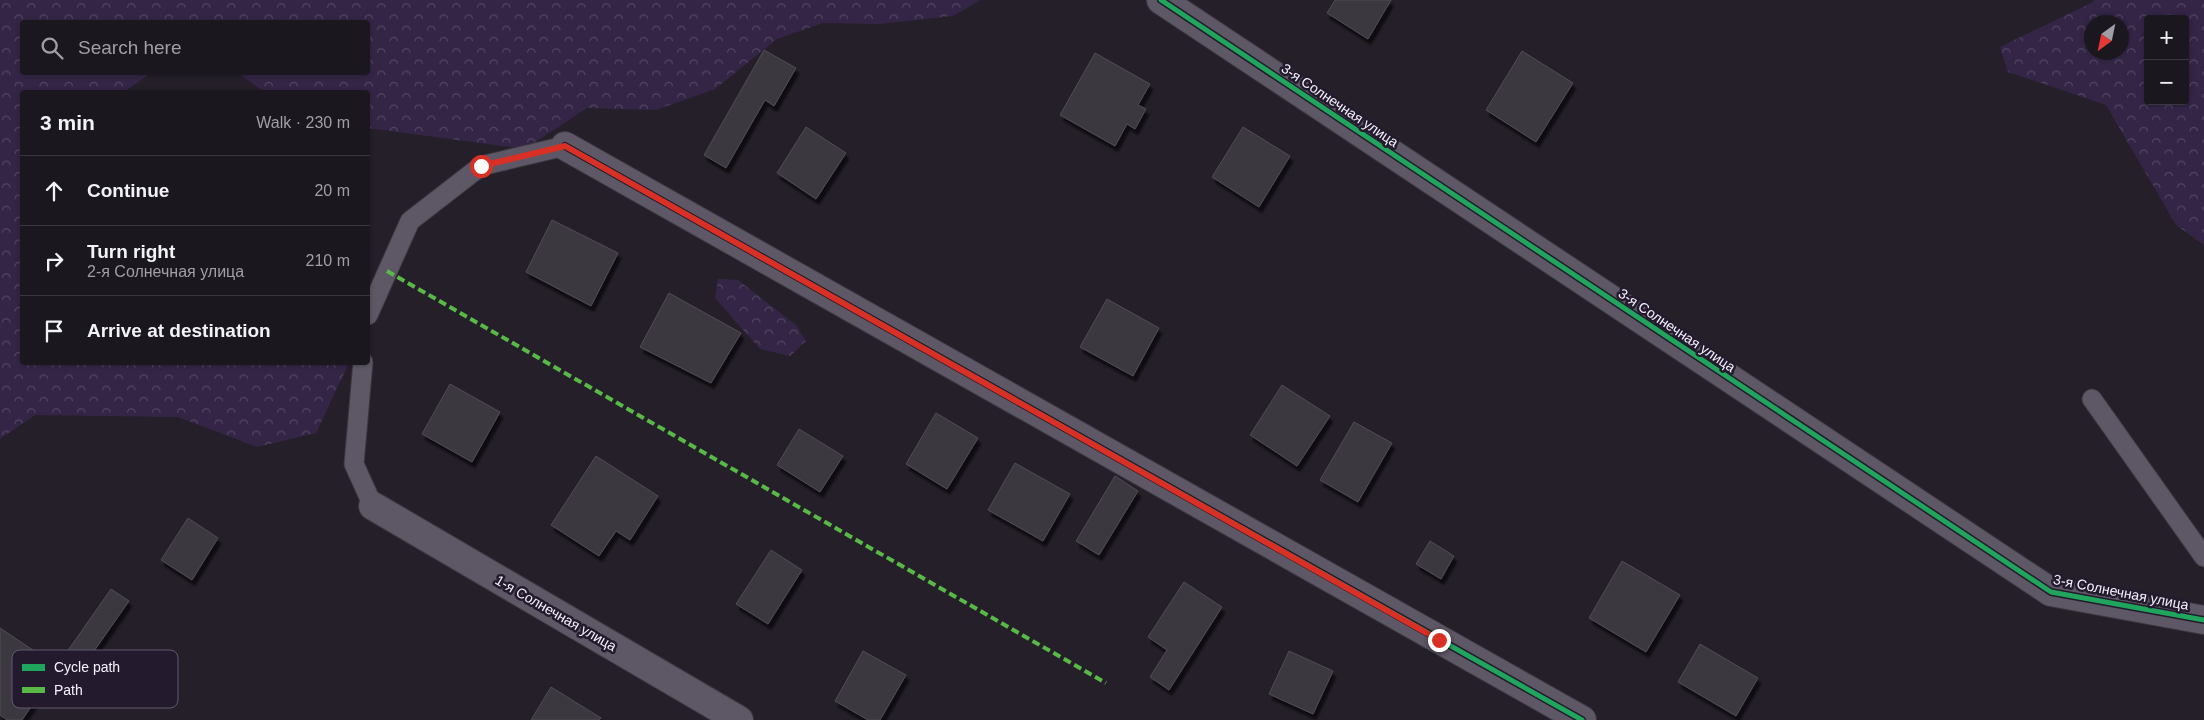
<!DOCTYPE html>
<html lang="en">
<head>
<meta charset="utf-8">
<style>
	body { margin:0; font-family:Helvetica,sans-serif; background:#28242c; color:#f1f3f6 }
	.controls { position:absolute; right:15px; top:15px; display:grid; overflow:hidden; border-radius:5px; box-shadow:0 1px 4px #0004 }
	.controls button { width:45px; height:45px; display:grid; place-items:center; padding:0; border:0; border-bottom:1px solid #39363d; background:#1b171f; color:#f1f3f6; font:25px sans-serif }
	.compass { position:absolute; left:2084px; top:15px; width:45px; height:45px; border-radius:50%; background:#1b171f; box-shadow:0 1px 4px #0004; rotate:213deg }
	.stop { position:absolute; width:15px; height:15px; margin:-11px; border:4px solid #d93025; border-radius:50%; background:#fff }
	.stop.end { background:#d93025; border-color:#fff; box-shadow:0 1px 5px #0008 }
	.list { margin:0; padding:0; list-style:none }
	h2 { display:flex; justify-content:space-between; align-items:center; height:65px; margin:0; padding:0 20px; font-size:21px }
	h2 small { font-size:16px; font-weight:400; color:#a09fa4 }
	.list li { display:grid; grid-template-columns:32px 1fr auto; gap:15px; align-items:center; box-sizing:border-box; height:70px; padding:0 20px; border-top:1px solid #39363d }
	.list b { display:block; font-size:19px; white-space:nowrap }
	.list p { margin:0; font-size:16px; white-space:nowrap; color:#a09fa4 }
	.list em { font-size:16px; font-style:normal; color:#a09fa4 }
	.icon { flex:none; width:28px; height:28px; fill:none; stroke:currentColor; stroke-width:2; stroke-linecap:round; stroke-linejoin:round }
	.map { position:relative; flex:none; width:2204px; height:720px; overflow:hidden }
	.search { position:absolute; background:#1b171f; box-shadow:0 1px 4px #0004; left:20px; top:20px; width:350px; height:55px; display:flex; align-items:center; gap:12px; box-sizing:border-box; padding:0 18px; border-radius:5px; color:#a09fa4; font-size:19px }
	.panel { position:absolute; background:#1b171f; box-shadow:0 1px 4px #0004; left:20px; top:90px; width:350px; height:275px; border-radius:5px }
	.map>svg:first-child { display:block }
</style>
</head>
<body>
<div class="map">
<svg width="2204" height="720" viewBox="0 0 2204 720">
	<defs>
		<pattern id="forest-crowns" width="20" height="18" patternUnits="userSpaceOnUse" patternTransform="scale(1.25)"><rect width="20" height="18" fill="#342546"/><path d="M2 6a3 3 0 1 1 6 0M12 15a3 3 0 1 1 6 0" fill="none" stroke="#524562"/></pattern>
		<filter id="shadow"><feDropShadow dx="3" dy="5.5" stdDeviation="1" flood-color="#0009"/></filter>
	</defs>
	<rect width="100%" height="100%" fill="#241f29"/>
	<path fill="url(#forest-crowns)" fill-rule="evenodd" d="M0 0H981L953 16 879 24 823 23 777 39 715 89 656 110 587 108 525 149 368 128V92H265L238 73 368 72V22H22V72L151 73 124 92H22V362L349 363 316 433 257 447 178 417 35 415 0 439Z
		M2094 0H2204V245L2176 225 2106 105 2008 72 2000 47 2093 2ZM2148 19H2185V101H2148ZM2122 22V52H2092V22Z
		M718 279 738 280 796 325 806 341 790 356 760 349 715 298Z"/>
	<path fill="#3b373f" stroke="#514c56" filter="url(#shadow)" d="M1335 0H1391L1368 39 1327 13Z
		M764 50 796 68 774 106 765 100 726 168 704 155Z
		M1522 51 1573 83 1536 142 1486 110Z
		M1095 53 1150 84 1138 105 1146 109 1135 129 1127 124 1115 146 1060 115Z
		M806 127 846 153 816 199 777 173Z
		M1243 127 1290 156 1259 207 1212 177Z
		M552 220 618 253 591 306 526 272Z
		M669 293 741 333 711 383 640 347Z
		M1107 299 1159 328 1133 376 1080 347Z
		M450 384 500 412 472 462 422 434Z
		M1282 385 1330 416 1297 466 1250 435Z
		M936 413 978 438 947 489 906 464Z
		M1354 422 1392 443 1358 502 1320 480Z
		M799 429 843 456 820 492 777 465Z
		M596 456 658 496 630 540 616 531 599 556 551 525Z
		M1015 463 1070 494 1043 541 988 510Z
		M1115 476 1138 491 1099 555 1076 541Z
		M188 518 218 538 192 580 161 560Z
		M1430 541 1454 556 1441 579 1416 564Z
		M771 550 802 570 768 624 736 604Z
		M1622 561 1680 595 1646 652 1589 618Z
		M1184 582 1222 607 1169 690 1150 677 1167 650 1148 637Z
		M111 589 129 601 80 671 62 659Z
		M0 628 58 667 22 720H7L0 715Z
		M1700 644 1758 678 1736 716 1678 682Z
		M863 651 906 675 880 720H868L835 701Z
		M1289 651 1333 671 1313 714 1269 694Z
		M551 687 601 718 599 720H531Z"/>
	<g fill="none" stroke-linecap="round" stroke-linejoin="round">
		<defs>
			<path id="lane" d="M368 315 410 221 481 166 565 146
				M363 362 354 464 373 506
				M2092 399 2204 557"/>
			<path id="street" d="M1161 0 2051 592 2204 620
				M565 146 1582 720
				M373 506 739 720"/>
		</defs>
		<use href="#lane" stroke="#3d3942" stroke-width="21"/>
		<use href="#street" stroke="#3d3942" stroke-width="30"/>
		<use href="#lane" stroke="#5e5765" stroke-width="19"/>
		<use href="#street" stroke="#5e5765" stroke-width="28"/>
		<path stroke="#58b947" stroke-width="4" stroke-dasharray="8 4" stroke-linecap="butt" d="M387 271 1106 683"/>
		<defs>
			<path id="cycleway" d="M1161 0 2051 592 2204 620
				M565 146 1582 720"/>
		</defs>
		<use href="#cycleway" stroke="#231b2d" stroke-width="8"/>
		<use href="#cycleway" stroke="#20a55d" stroke-width="5"/>
	</g>
	<g fill="none" stroke-linecap="round" stroke-linejoin="round">
		<path stroke="#d93025" stroke-width="6" d="M481 166 565 146 1439 640"/>
	</g>
	<g text-anchor="middle" dominant-baseline="central" stroke-width="5" stroke-linejoin="round" paint-order="stroke">
		<g font-size="14" fill="#f6f1fe" stroke="#231b2d">
			<text transform="translate(1340 105) rotate(34)">3-я Солнечная улица</text>
			<text transform="translate(1677 330) rotate(34)">3-я Солнечная улица</text>
			<text transform="translate(2121 592) rotate(11)">3-я Солнечная улица</text>
			<text transform="translate(556 613) rotate(30)">1-я Солнечная улица</text>
		</g>
	</g>
	<rect x="12" y="650" width="166" height="58" rx="8" fill="#231b2d" stroke="#625b6c" stroke-width="1"/>
	<rect x="22" y="664" width="23" height="7" fill="#20a55d"/>
	<rect x="22" y="687" width="23" height="6" fill="#58b947"/>
	<g font-size="14" fill="#f6f1fe">
		<text x="54" y="672">Cycle path</text>
		<text x="54" y="695">Path</text>
	</g>
</svg>
<div class="controls">
<button>+</button>
<button>−</button>
</div>
<svg class="compass" viewBox="-18 -18 36 36"><path d="M0-13l5 13h-10z" fill="#e53935"/><path d="M0 13l5-13h-10z" fill="#a09fa4"/></svg>
<div class="stop" style="left:481px;top:166px"></div>
<div class="stop end" style="left:1439px;top:640px"></div>
<div class="search"><svg class="icon" aria-label="search" viewBox="0 0 24 24"><circle cx="10" cy="10" r="6"/><path d="M15 15l6 6"/></svg>Search here</div>
<section class="panel">
<h2>3 min<small>Walk · 230 m</small></h2>
<ul class="list">
<li><svg class="icon" aria-label="ahead" viewBox="0 0 24 24"><path d="M12 20V5M6 11l6-6 6 6"/></svg><div><b>Continue</b></div><em>20 m</em></li>
<li><svg class="icon" aria-label="right" viewBox="0 0 24 24"><path d="M7 20v-9h11M14 6l5 5-5 5"/></svg><div><b>Turn right</b><p>2-я Солнечная улица</p></div><em>210 m</em></li>
<li><svg class="icon" aria-label="arrive" viewBox="0 0 24 24"><path d="M6 21V4h12l-3 4 3 4H6"/></svg><div><b>Arrive at destination</b></div></li>
</ul>
</section>
</div>
</body>
</html>
